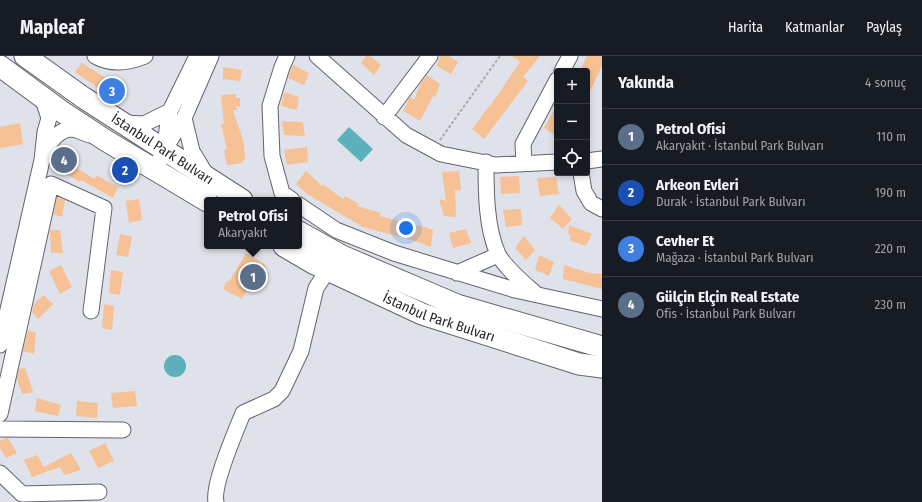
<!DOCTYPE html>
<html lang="tr">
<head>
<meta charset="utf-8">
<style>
	body { margin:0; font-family:"Fira Sans Condensed",sans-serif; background:#20242c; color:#f1f3f6 }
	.controls { position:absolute; right:12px; top:12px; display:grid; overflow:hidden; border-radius:4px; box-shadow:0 2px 6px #0003 }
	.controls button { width:36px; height:36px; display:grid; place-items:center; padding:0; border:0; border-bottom:1px solid #363941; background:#171b24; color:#f1f3f6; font:20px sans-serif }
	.you { position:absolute; left:406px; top:172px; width:14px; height:14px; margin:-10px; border:3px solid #fff; border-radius:50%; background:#1a73e8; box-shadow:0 0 0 6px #1a73e833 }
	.badge { display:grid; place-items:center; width:26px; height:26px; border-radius:50%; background:#2563eb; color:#fff; font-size:13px; font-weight:700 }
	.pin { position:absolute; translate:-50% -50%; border:2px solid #fff; box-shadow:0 1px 4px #0006 }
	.popup { position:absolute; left:204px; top:141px; width:98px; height:52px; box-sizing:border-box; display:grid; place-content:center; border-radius:4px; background:#171b24; filter:drop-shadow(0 1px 3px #0005); font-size:13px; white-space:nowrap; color:#9ea1a6 }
	.popup b { font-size:15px; color:#f1f3f6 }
	.popup::after { content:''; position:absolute; left:50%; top:100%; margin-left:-8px; border:8px solid transparent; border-top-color:#171b24 }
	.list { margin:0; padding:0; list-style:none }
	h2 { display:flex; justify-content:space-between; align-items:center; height:52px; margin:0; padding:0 16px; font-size:17px }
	h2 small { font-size:13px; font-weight:400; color:#9ea1a6 }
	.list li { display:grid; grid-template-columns:26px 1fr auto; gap:12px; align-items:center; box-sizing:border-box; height:56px; padding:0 16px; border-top:1px solid #363941 }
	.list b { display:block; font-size:15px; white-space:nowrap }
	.list p { margin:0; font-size:13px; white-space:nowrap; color:#9ea1a6 }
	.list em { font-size:13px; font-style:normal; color:#9ea1a6 }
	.icon { flex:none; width:22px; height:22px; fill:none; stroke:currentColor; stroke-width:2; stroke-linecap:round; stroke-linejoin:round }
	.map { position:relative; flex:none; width:602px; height:446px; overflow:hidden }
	header { display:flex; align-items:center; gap:24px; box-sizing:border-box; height:56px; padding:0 20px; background:#171b24; border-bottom:1px solid #363941 }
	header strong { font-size:19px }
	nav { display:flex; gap:22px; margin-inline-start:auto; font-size:14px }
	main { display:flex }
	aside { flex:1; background:#171b24 }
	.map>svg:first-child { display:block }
</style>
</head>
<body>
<header>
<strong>Mapleaf</strong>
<nav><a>Harita</a><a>Katmanlar</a><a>Paylaş</a></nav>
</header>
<main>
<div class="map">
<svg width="602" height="446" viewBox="0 0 602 446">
	<rect width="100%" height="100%" fill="#dfe2ea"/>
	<path fill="#5db1ba" d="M349 71 373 93 361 106 337 84Z
		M164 310a11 11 0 1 1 22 0a11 11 0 1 1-22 0Z"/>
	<path fill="#f5c195" d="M366 0H370L381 9 374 19 361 7Z
		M440 0H449L458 6 451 18 437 10Z
		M512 0H540L523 21 528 25 484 83 472 73 497 40 520 6Z
		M587 0H602V10L587 42V15H580Z
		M82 7 120 31 113 42 75 16Z
		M293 9 309 17 304 29 288 22Z
		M223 11 242 14 240 25 223 23Z
		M427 19 440 28 435 41 433 40 420 65 403 55 410 41 414 44 421 27Z
		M284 36 299 41 297 54 281 50Z
		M236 38V42H240V51L236 50 237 54H233L244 87 245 104 242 105 243 107 227 109 224 94 227 93 221 68H224L221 39Z
		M557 49V80L544 72Z
		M282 65 303 66 305 80 284 79Z
		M20 67 23 88 0 92V71Z
		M307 91 308 106 287 109 284 94Z
		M64 105 95 123 96 119 118 131 113 142 81 124 80 126 61 115Z
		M306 115 322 130 323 128 343 143 345 140 359 148 357 150 381 157 380 160 417 170V169L433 174 431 191 415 185 363 171 307 138 296 128Z
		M459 115 461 134H455L456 161 444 160 439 143 446 145 442 116Z
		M519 120 520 137 501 138 500 121Z
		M556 121 559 138 540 140 537 122Z
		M57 141 65 144 62 161 53 158Z
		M139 143 142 164 129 167 126 145Z
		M559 149 572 163 563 173 550 162Z
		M521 153 522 169 506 171 503 154Z
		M569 169 592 178 586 190 569 184 571 180 568 178Z
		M466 173 471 187 453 192 449 177Z
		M50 174H60L63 197H51Z
		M120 178 132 181 128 201 116 199Z
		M524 180 535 194 526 204 515 192Z
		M246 197 266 209 255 229 251 227 242 243 223 233 227 225 229 226Z
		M539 199 554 206 549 220 535 214Z
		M61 209 72 231 60 238 49 215Z
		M564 209 593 218V217L602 218V233L563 223Z
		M111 214 123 216 120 239 109 237Z
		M43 239 53 248 38 263 32 256 34 248Z
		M104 248 114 250 112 274 102 272Z
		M28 274 36 277 34 298 23 295Z
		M25 312 33 336 22 338 17 323 19 313Z
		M135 335 137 350 113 352 111 337Z
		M37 342 61 349 58 360 35 355Z
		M77 345 98 347 97 362 76 360Z
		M5 382H8L17 397 6 402 0 392V385Z
		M105 387 114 405 98 412 89 395Z
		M71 397 81 414 64 419 60 411 32 421 24 404 37 399 44 411Z"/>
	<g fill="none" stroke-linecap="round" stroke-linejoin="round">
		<defs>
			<path id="minor" d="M95 0C111 9 128 7 145 0
				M287 0 282 11 270 50 272 100 282 137 292 144
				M317 0 406 79 441 98 496 109 557 106
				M562 15 570 0
				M384 61 430 0
				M184 62 192 95 207 120
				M124 67 144 68 170 55
				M165 87 170 55 197 0
				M44 98C49 87 58 74 71 73 77 73 85 78 90 79
				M587 105 602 103
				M486 106C486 135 486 172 498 198 505 212 525 228 536 238
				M524 107 523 88 557 24
				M155 115 164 94 184 62 211 0
				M581 117 584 135 591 147 602 153
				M299 149 336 174 394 197 515 234 602 253
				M457 217 498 199
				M0 289 42 104 45 76 49 62 42 41
				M0 358 51 128 104 152 91 255
				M0 373 123 374
				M0 417 22 438 99 436
				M216 446C212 429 236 375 243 357L274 343 282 335 301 295 316 232 328 214"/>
			<g id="highway">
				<path id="s1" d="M25 0 84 42 242 144"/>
				<path d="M0 10 61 55 105 84 207 145"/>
				<path d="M299 176 342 200 457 249 602 291"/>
				<path id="s2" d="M284 190 313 207 422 258 579 308 602 311"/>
			</g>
		</defs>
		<use href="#minor" stroke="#62646c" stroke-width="17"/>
		<use href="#highway" stroke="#62646c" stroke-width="23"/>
		<path stroke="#a7a9b0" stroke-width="2" stroke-dasharray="3 2" stroke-linecap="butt" d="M440 84 500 0"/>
		<use href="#minor" stroke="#fff" stroke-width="15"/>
		<use href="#highway" stroke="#fff" stroke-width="21"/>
	</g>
	<g text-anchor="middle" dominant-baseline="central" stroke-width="4" stroke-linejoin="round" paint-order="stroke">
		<g font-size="14" fill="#27282b" stroke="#eceff7">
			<text stroke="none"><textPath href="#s1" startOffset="166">İstanbul Park Bulvarı</textPath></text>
			<text stroke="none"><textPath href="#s2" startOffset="171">İstanbul Park Bulvarı</textPath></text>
		</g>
	</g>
</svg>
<div class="controls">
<button>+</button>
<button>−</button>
<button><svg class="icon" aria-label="locate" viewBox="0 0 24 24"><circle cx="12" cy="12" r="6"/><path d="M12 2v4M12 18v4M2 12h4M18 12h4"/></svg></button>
</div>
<div class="you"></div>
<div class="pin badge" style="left:253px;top:221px;background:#5c6f8a">1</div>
<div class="popup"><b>Petrol Ofisi</b>Akaryakıt</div>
<div class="pin badge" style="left:125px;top:114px;background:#1a4fb4">2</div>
<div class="pin badge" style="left:112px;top:35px;background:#3f7fe0">3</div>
<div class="pin badge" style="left:64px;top:104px;background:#5c6f8a">4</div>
</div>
<aside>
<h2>Yakında<small>4 sonuç</small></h2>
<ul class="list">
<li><span class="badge" style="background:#5c6f8a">1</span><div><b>Petrol Ofisi</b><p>Akaryakıt · İstanbul Park Bulvarı</p></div><em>110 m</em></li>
<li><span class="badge" style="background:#1a4fb4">2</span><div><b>Arkeon Evleri</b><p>Durak · İstanbul Park Bulvarı</p></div><em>190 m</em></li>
<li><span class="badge" style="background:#3f7fe0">3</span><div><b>Cevher Et</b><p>Mağaza · İstanbul Park Bulvarı</p></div><em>220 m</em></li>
<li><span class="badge" style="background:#5c6f8a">4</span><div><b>Gülçin Elçin Real Estate</b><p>Ofis · İstanbul Park Bulvarı</p></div><em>230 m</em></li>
</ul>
</aside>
</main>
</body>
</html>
